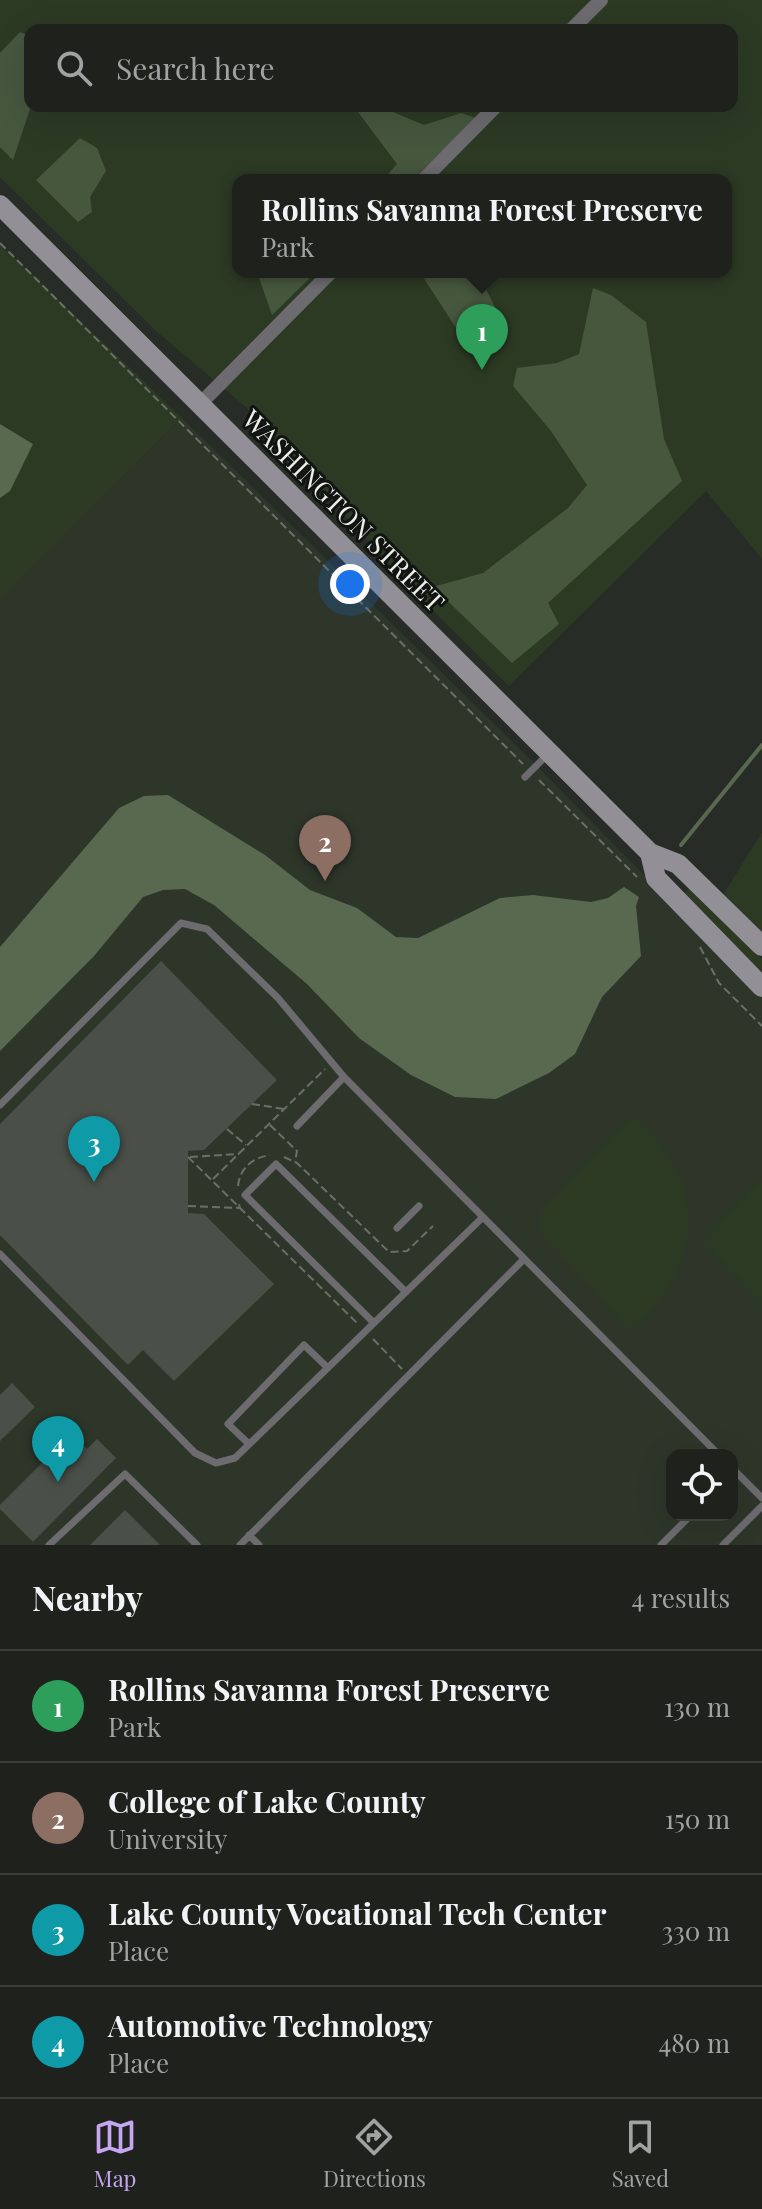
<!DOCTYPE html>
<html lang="en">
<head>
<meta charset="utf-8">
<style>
	body { margin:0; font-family:"Playfair Display",serif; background:#262925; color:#f1f3f6 }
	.controls { position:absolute; right:24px; bottom:24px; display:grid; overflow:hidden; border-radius:16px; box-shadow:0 8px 32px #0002 }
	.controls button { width:72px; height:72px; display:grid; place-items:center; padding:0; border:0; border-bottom:2px solid #3c3e3b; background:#1e211c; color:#f1f3f6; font:40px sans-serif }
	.you { position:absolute; left:350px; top:584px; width:28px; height:28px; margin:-20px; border:6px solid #fff; border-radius:50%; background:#1a73e8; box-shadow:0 0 0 12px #1a73e833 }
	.badge { display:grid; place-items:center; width:52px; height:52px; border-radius:50%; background:#c6a6f0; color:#fff; font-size:26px; font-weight:700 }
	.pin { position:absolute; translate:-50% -66px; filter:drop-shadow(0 2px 4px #0008) }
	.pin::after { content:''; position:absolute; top:42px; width:28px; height:24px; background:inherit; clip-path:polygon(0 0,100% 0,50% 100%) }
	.popup { position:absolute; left:232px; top:174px; width:500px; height:104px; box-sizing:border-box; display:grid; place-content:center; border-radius:16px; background:#1e211c; filter:drop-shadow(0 2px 6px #0005); font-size:26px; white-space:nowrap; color:#a1a3a3 }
	.popup b { font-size:30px; color:#f1f3f6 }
	.popup::after { content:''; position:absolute; left:50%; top:100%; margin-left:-16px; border:16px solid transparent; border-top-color:#1e211c }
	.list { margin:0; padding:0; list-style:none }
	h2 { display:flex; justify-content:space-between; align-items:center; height:104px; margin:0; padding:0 32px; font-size:34px }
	h2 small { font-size:26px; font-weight:400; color:#a1a3a3 }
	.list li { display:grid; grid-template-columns:52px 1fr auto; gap:24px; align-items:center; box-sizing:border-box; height:112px; padding:0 32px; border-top:2px solid #3c3e3b }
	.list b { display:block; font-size:30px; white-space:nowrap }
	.list p { margin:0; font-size:26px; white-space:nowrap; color:#a1a3a3 }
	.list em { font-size:26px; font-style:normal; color:#a1a3a3 }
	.icon { flex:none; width:44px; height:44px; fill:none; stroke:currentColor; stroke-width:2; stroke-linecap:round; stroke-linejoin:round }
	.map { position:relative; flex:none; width:762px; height:1545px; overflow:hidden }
	.search { position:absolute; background:#1e211c; box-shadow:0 8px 32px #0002; left:24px; right:24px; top:24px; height:88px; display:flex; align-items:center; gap:20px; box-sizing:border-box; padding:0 28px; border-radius:16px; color:#a1a3a3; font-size:30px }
	.sheet { height:552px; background:#1e211c }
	nav { display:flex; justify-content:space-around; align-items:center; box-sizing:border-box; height:112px; border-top:2px solid #3c3e3b; background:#1e211c; font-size:22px; color:#a1a3a3 }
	nav a { display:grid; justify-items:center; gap:4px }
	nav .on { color:#c6a6f0 }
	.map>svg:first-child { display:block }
</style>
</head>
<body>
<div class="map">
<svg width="762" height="1545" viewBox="0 0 762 1545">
	<rect width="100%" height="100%" fill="#282c26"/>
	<path fill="#2e362a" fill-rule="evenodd" d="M182 418 538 767 762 995V1545H0V601ZM672 1455H732V1515H672Z"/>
	<path fill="#2c3a24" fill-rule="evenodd" d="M0 0H762V559L706 491 509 686 421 599 247 408 157 332 0 177ZM30 30H732V106H30ZM238 180H726V272H238Z
		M0 244 182 418 0 601Z
		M762 832V934L723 895Z
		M689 888 762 959V976L684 894Z
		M633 1116C709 1182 706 1266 631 1331L541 1233 542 1209Z
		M762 1180V1302L701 1240Z"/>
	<path fill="#47573e" d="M20 32 30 36 31 106 13 160 0 147V53Z
		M355 108 386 109 424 125 461 113 476 118 412 180H383L397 164Z
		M80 138 97 148 106 171 90 197 92 212 78 222 36 180Z
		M257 272H316L272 315Z
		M416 272H477L495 307 498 339 482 355 458 331 423 277Z
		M593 288 611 295 646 322 664 439 682 481 548 603 559 624 512 663 433 587 483 573 568 508 587 485 551 431 513 386 517 368 557 363 579 354Z"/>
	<path fill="#58694f" d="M0 424 33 444 10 491 0 498Z
		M168 795 265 855 310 890 357 908 396 937 418 938 500 898 533 895 591 902 608 898 624 887 639 897 636 906 641 956 602 997 575 1054 549 1073 496 1099 455 1097 411 1075 359 1038 307 984 214 905 185 889 163 890 143 897 94 956 0 1051V947L119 808 144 796Z"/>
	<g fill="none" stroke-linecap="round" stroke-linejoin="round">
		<path stroke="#58694f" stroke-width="4" d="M681 845 762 745"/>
	</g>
	<path fill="#4a4f48" d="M161 961 277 1080 204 1150 188 1151V1213L204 1214 274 1284 174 1381 143 1350 128 1365 0 1235V1124Z
		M12 1383 35 1407 0 1441V1395Z
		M71 1434 87 1449 97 1439 116 1458 33 1542 0 1509V1505Z
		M125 1510 160 1545H90Z"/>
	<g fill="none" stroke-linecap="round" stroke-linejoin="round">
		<path stroke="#6b6f69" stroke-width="2" stroke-dasharray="8 4" stroke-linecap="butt" d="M0 243 523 764
			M539 780 637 877
			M700 947 719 983 762 1026
			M252 1104 284 1109
			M270 1125 297 1151 295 1162
			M227 1129 246 1145
			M188 1157 357 1323
			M190 1157 239 1154
			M284 1157 297 1163 389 1252 407 1251 433 1226
			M213 1179 325 1069
			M238 1186C240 1168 252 1158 270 1155
			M188 1206 240 1208 239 1204
			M373 1339 402 1369"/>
		<path stroke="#6d6b6f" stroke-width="7" d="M525 777 548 754
			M0 1105 181 923 207 929 278 998 344 1077 719 1455
			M297 1126 344 1077
			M397 1228 419 1206
			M0 1254 195 1453 216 1463 235 1458 483 1217
			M374 1323 245 1195 276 1164 406 1292
			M249 1444 228 1424 304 1345 328 1368
			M732 1468 762 1498
			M249 1535 259 1545
			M49 1545 125 1474 197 1545
			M240 1545 524 1259
			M661 1545 691 1515
			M723 1545 762 1506"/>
		<path stroke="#6d6b6f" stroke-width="14" d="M571 30 601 0
			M423 180 496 106
			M201 403 331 272"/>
		<path stroke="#929096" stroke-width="20" d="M0 205 650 853 678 864 762 946
			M650 853 656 878 762 987"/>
	</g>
	<g text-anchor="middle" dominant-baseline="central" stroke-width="6" stroke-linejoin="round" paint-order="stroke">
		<g font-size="26" fill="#ecefea" stroke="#121411">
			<text transform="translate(344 510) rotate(45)">WASHINGTON STREET</text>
		</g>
	</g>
</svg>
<div class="controls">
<button><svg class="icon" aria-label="locate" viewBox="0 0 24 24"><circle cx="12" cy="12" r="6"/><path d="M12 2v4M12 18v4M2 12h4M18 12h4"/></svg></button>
</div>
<div class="you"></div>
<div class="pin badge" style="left:482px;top:370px;background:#2e9e5b">1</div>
<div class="popup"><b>Rollins Savanna Forest Preserve</b>Park</div>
<div class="pin badge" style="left:325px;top:881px;background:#8d6e63">2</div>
<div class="pin badge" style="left:94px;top:1182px;background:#0f9aa8">3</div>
<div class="pin badge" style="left:58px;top:1482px;background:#0f9aa8">4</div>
<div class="search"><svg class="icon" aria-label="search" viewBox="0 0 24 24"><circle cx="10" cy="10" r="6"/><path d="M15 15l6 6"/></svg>Search here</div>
</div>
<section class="sheet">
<h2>Nearby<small>4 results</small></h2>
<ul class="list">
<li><span class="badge" style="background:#2e9e5b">1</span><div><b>Rollins Savanna Forest Preserve</b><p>Park</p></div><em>130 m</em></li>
<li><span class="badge" style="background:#8d6e63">2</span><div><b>College of Lake County</b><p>University</p></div><em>150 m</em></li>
<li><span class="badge" style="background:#0f9aa8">3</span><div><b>Lake County Vocational Tech Center</b><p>Place</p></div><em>330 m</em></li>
<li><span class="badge" style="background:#0f9aa8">4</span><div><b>Automotive Technology</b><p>Place</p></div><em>480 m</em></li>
</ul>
</section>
<nav>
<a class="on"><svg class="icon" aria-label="map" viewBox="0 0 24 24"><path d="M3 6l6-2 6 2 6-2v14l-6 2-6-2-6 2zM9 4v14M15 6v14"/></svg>Map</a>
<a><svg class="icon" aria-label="directions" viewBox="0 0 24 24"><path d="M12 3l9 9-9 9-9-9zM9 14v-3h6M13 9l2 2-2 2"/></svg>Directions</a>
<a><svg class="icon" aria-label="saved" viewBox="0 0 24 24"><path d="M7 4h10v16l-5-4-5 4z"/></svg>Saved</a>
</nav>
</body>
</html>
